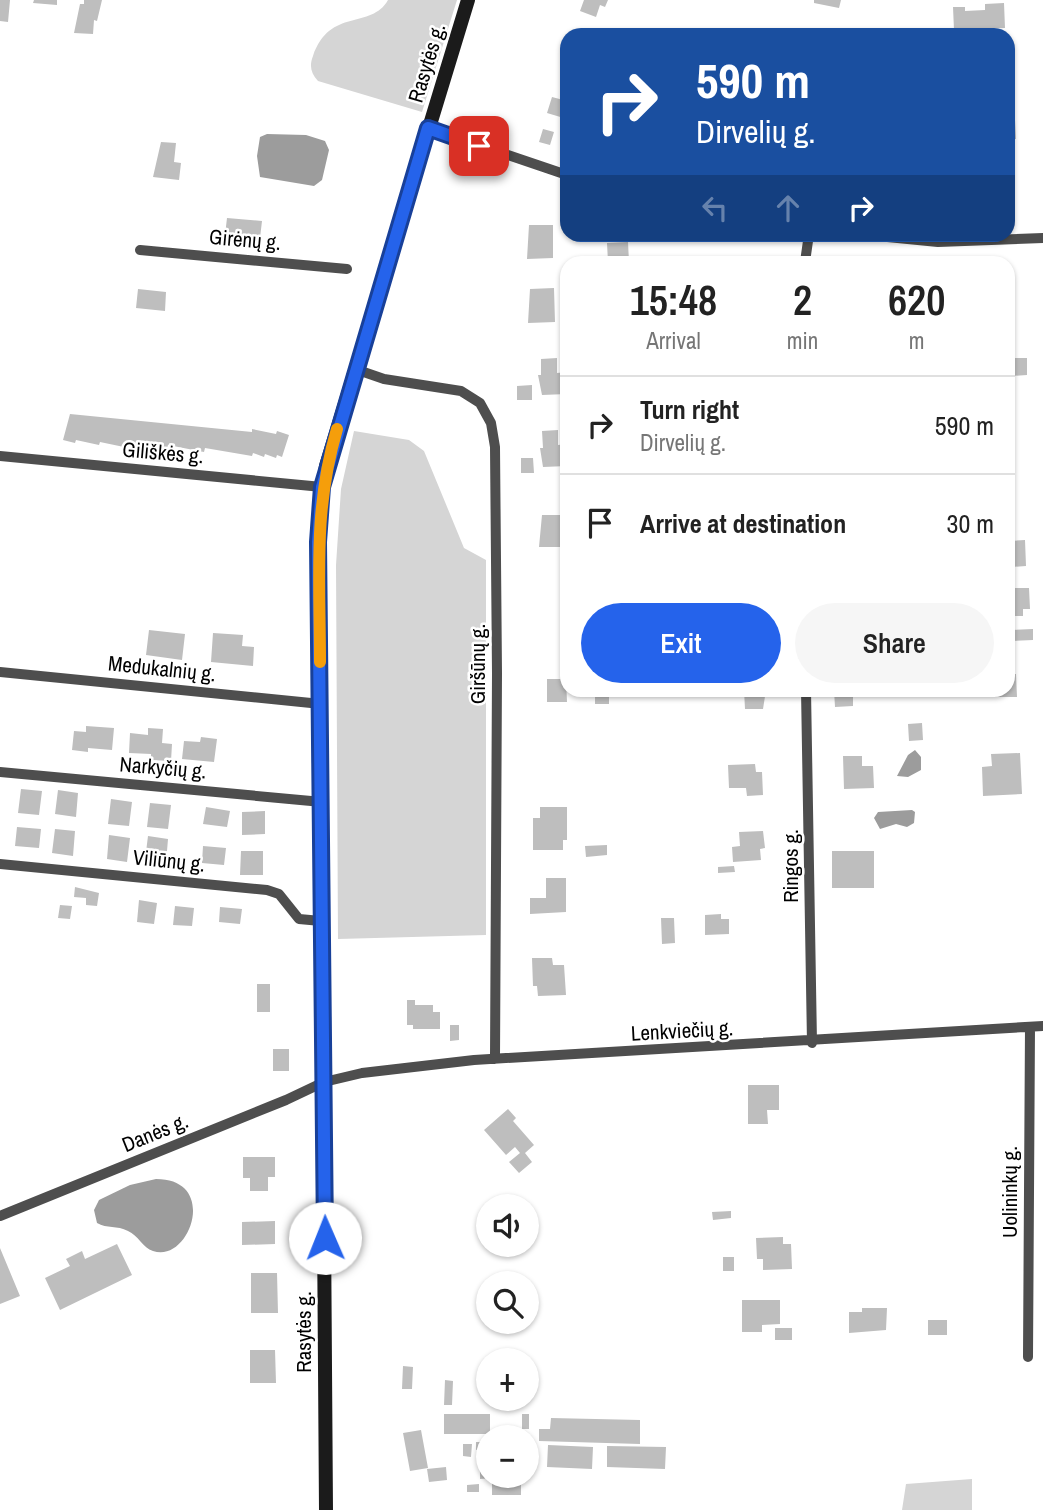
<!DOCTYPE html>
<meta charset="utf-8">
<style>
:root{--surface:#fff;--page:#f6f6f6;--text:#222;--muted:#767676;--line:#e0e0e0;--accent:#2563eb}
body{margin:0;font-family:"Archivo Narrow",sans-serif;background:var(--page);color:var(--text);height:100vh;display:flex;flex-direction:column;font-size:26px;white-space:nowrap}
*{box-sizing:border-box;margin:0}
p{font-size:23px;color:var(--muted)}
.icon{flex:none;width:38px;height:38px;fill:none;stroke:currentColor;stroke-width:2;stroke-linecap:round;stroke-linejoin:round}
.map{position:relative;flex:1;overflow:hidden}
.drawer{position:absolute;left:560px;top:256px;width:455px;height:441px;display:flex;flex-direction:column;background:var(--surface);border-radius:21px;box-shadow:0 2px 5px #0004}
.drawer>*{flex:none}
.banner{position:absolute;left:560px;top:28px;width:455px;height:214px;border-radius:21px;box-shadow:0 2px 5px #0004;background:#1a4fa0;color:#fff;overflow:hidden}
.tools{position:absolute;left:476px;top:1194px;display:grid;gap:14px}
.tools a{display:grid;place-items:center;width:63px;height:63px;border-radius:50%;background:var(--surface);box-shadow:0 2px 5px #0004;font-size:35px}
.pin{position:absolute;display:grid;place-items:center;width:60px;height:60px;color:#fff;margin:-30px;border-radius:14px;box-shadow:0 4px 10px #0006}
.me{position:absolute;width:77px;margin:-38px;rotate:359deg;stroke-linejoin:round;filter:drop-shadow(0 0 5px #0008)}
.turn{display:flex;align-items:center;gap:24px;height:147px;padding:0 21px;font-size:32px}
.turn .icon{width:91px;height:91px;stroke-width:2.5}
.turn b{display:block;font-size:49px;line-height:60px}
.lanes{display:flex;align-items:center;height:66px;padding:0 21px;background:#0003;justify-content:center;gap:35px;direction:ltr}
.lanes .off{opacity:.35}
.eta{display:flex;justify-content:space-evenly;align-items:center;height:119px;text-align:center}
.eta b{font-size:42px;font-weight:600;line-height:49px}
.cta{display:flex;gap:14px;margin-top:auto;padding:14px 21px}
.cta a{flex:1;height:80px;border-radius:42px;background:var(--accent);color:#fff;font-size:28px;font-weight:600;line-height:80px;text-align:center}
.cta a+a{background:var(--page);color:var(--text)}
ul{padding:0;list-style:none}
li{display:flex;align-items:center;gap:21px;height:98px;padding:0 21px;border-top:2px solid var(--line)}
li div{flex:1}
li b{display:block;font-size:26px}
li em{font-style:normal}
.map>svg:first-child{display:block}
</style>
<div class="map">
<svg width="1043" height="1510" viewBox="0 0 1043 1510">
<rect width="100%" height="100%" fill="#fff"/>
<path fill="#d5d5d5" d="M388,0H457L422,112L318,81C311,73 309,66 313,56C330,7 371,30 388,0Z
M354,431L409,440L424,451L464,548L486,560V935L338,939L336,565L341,489Z
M972,1479V1510H902L906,1484Z"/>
<path fill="#9c9c9c" d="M267,134L306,135L325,141L329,150L322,180L314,186L260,177L257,156L260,137Z
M915,750L921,757V770L908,777L897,776L908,755Z
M912,810L915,812L914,823L907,827L896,824L880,829L874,818L878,812Z
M156,1179C220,1179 189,1264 153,1251C143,1248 138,1235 128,1231C117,1225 107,1229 97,1223L94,1210L99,1200L130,1185Z"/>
<path fill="#bebebe" d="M0,0H10L8,22L0,21Z
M34,0H57V5L33,3Z
M84,0H102L97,21L94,20L93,34L74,33L80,4H84Z
M584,0H608L605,7L600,5L596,17L580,11Z
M814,0H841L839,8L814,3Z
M1004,3L1005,28L954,30L953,7H965V11L985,10V4Z
M552,97L567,101V119L547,113Z
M1008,120H1015L1016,139L1008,140Z
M543,129L554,132L550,145L539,142Z
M161,142L176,143L174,162L181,163L179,180L153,177Z
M227,218L262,221L260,238L225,235Z
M529,225H553V258L527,259Z
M586,234H600L601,240L587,241Z
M628,242L629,262H608L607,243Z
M554,288L555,322L528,323L530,289Z
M138,289L166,292L165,311L136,308Z
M1008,305H1014V325H1008Z
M557,358V373L567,372V394L542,395L538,375H541V359Z
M1012,358H1027V375L1012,376Z
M532,385V400H517V386Z
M70,414L252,432V429L276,434L277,431L289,435L282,457L277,455L276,458L265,454L264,457L253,453L252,456L205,448L204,452L168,445L167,448L149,446L148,449L125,444L124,447L100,442L99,445L76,440L75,443L63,440Z
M558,430V445L567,444V466L543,467L540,448H543L542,431Z
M521,458H533L534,473H521Z
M542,515H567V537L560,538V547H539Z
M1025,540L1026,566L1011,567L1010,541Z
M1008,588H1029L1030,609H1023V616H1008Z
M1033,629V640L1010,641L1009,630Z
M149,630L185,634L182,660L146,655Z
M213,633L243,635L242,646L254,647L253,666L211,662Z
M1008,674H1016L1017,697H986V690H1008Z
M547,679H566L567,702H547Z
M595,690H609V704H595Z
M744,690H766L763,709H745Z
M834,690H868V693L853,694V706L835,707Z
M922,723L923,740L909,741L908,724Z
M86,726L114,728L112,750L88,748V752L72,750L74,731L86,732Z
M148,728L163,729L162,743L172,744L171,761L151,760V754L129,753L130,733L148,735Z
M201,737L217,739L214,762L182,759L184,741L200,742Z
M1020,753L1022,794L983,796L982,767L992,766L991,754Z
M843,756H862V766H873L874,788L844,789Z
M755,764L756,772H762L763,795L747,796L746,788H729L728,765Z
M21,789L42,791L39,815L18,813Z
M58,790L78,793L76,817L55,814Z
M111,799L132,802L129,826L108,824Z
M150,803L171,805L168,829L147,827Z
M206,807L230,811L227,827L203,824Z
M540,807H567V840H563V850H533V818H540Z
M265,811V834L242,835V812Z
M17,827L41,829L39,848L15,846Z
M55,829L75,831L73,856L52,853Z
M763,831L765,848L760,849L761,860L733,862L732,847L740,846L739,832Z
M109,835L130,838L127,862L107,859Z
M148,836L168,839L166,863L145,860Z
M607,845V855L586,857L585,846Z
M203,846L226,848L224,865L202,863Z
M241,851H263V875H240Z
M832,851H874V888H832Z
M734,866L735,872L718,873V867Z
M546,878H566V912L530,914V898H546Z
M75,887L99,893L97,906L86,905V898L74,897Z
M139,900L157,903L154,924L137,922Z
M60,905L72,906L70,919L58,918Z
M175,906L194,908L192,926L173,925Z
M220,907L242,909L240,924L219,922Z
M721,914V919H729V934L705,935V915Z
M661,918H674L675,943L662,944Z
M532,958H552L553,965H564L566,995L538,996L537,986H533Z
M257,984H270V1012H257Z
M407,1000H415V1005H433V1012H440V1029H413V1025H407Z
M450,1025H459V1040L450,1041Z
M273,1049H289V1071H273Z
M748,1085H779V1110H767L768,1124H748Z
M508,1109L516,1118L513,1121L534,1145L525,1153L532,1162L519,1173L509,1162L520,1153L515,1147L506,1155L484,1130Z
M243,1157H275V1177H268V1191H250V1178H243Z
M731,1211V1218L713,1220L712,1212Z
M275,1221V1244L242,1245V1222Z
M783,1237V1244H791L792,1269L763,1270V1259H757L756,1238Z
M117,1244L132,1275L60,1310L45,1278L70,1266L66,1259L82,1251L85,1259Z
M0,1248L20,1296L0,1304Z
M723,1257H734V1271H723Z
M251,1273H277L278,1313H251Z
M742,1300H780V1324L762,1325V1332H742Z
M862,1308H887L886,1330L849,1333V1312H862Z
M928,1320H947V1335H928Z
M775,1328H792V1340H775Z
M250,1350H275L276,1383H250Z
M403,1366L413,1367L412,1389H402Z
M445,1380L453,1381L452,1405H444Z
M444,1414H490V1434H444Z
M522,1414H529V1429H522Z
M551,1418L640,1420V1444L539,1441V1429H550Z
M421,1430L428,1468L410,1471L403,1433Z
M476,1442H488V1450H476Z
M463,1444H472L471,1457L463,1456Z
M548,1445L593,1447L592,1469L547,1467Z
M607,1446L666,1447L665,1469L607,1467Z
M446,1467L447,1480L429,1482L427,1469Z
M480,1469H488V1475H493V1478L480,1479Z
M521,1480V1495H492V1481Z
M479,1484V1492H467V1485Z"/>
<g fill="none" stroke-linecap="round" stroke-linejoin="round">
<path stroke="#4e4e4e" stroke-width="10" d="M428,128L567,175
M857,234L938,242L1043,238
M140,250L347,269
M805,262L809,234
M355,369L384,379L461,391L480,403L491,423L495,447L497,673L495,1059
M0,456L322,487
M0,672L321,704
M806,690L812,1043
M0,772L322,802
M0,864L267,890L279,894L299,919L321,921
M0,1216L286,1100L324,1082L362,1073L474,1060L1043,1026
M1028,1357L1030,1027"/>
<path stroke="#1b1b1b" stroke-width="14" d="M326,1510L319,512L326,466L468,0"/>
</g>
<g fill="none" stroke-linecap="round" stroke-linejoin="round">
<defs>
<path id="route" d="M325,1238L318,542L322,487L428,128L479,146"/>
</defs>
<use href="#route" stroke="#184099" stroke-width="18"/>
<use href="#route" stroke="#2563eb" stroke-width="12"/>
<path stroke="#f59e0b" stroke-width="12" d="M320,662C320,579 313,510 337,429"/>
</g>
<g text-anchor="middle" stroke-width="5" stroke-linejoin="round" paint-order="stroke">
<g font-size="21" fill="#000" stroke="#fff">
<text transform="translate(427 63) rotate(-73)" y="7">Rasytės g.</text>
<text transform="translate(245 240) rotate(5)" y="7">Girėnų g.</text>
<text transform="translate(163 453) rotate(5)" y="7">Giliškės g.</text>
<text transform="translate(478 664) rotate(-90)" y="7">Giršūnų g.</text>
<text transform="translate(162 669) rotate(6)" y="7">Medukalnių g.</text>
<text transform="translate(163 768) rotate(5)" y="7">Narkyčių g.</text>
<text transform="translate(169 861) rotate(6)" y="7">Viliūnų g.</text>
<text transform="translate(791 866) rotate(-90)" y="7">Ringos g.</text>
<text transform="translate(682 1031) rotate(-3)" y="7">Lenkviečių g.</text>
<text transform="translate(155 1133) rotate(-22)" y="7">Danės g.</text>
<text transform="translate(1010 1192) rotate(-90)" y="7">Uolininkų g.</text>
<text transform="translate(304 1332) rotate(-90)" y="7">Rasytės g.</text>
</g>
</g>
</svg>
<div class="tools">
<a><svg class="icon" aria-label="sound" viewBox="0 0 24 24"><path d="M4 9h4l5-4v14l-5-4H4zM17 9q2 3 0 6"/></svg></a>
<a><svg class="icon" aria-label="search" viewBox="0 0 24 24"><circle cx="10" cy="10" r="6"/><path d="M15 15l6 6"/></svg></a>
<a>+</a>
<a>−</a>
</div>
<div class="pin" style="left:479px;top:146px;background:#d93025"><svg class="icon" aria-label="arrive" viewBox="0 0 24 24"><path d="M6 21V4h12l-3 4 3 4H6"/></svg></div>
<svg class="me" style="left:325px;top:1238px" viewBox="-20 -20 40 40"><circle r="19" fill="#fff"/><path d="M0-13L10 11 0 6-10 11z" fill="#2563eb"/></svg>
<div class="banner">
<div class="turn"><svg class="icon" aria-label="right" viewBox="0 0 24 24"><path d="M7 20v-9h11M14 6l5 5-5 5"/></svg><div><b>590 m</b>Dirvelių g.</div></div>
<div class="lanes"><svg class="icon off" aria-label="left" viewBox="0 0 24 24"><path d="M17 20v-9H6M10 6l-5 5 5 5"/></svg><svg class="icon off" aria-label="ahead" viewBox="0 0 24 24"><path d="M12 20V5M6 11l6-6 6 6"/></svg><svg class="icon" aria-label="right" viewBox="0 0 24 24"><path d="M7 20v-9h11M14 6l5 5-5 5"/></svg></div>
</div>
<section class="drawer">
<div class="eta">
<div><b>15:48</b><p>Arrival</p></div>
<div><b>2</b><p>min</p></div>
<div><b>620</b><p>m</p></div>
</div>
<ul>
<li><svg class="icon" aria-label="right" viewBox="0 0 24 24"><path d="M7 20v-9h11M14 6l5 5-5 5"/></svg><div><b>Turn right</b><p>Dirvelių g.</p></div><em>590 m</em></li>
<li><svg class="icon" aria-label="arrive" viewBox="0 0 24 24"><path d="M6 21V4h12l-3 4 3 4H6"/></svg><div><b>Arrive at destination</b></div><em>30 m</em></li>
</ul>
<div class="cta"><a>Exit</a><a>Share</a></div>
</section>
</div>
